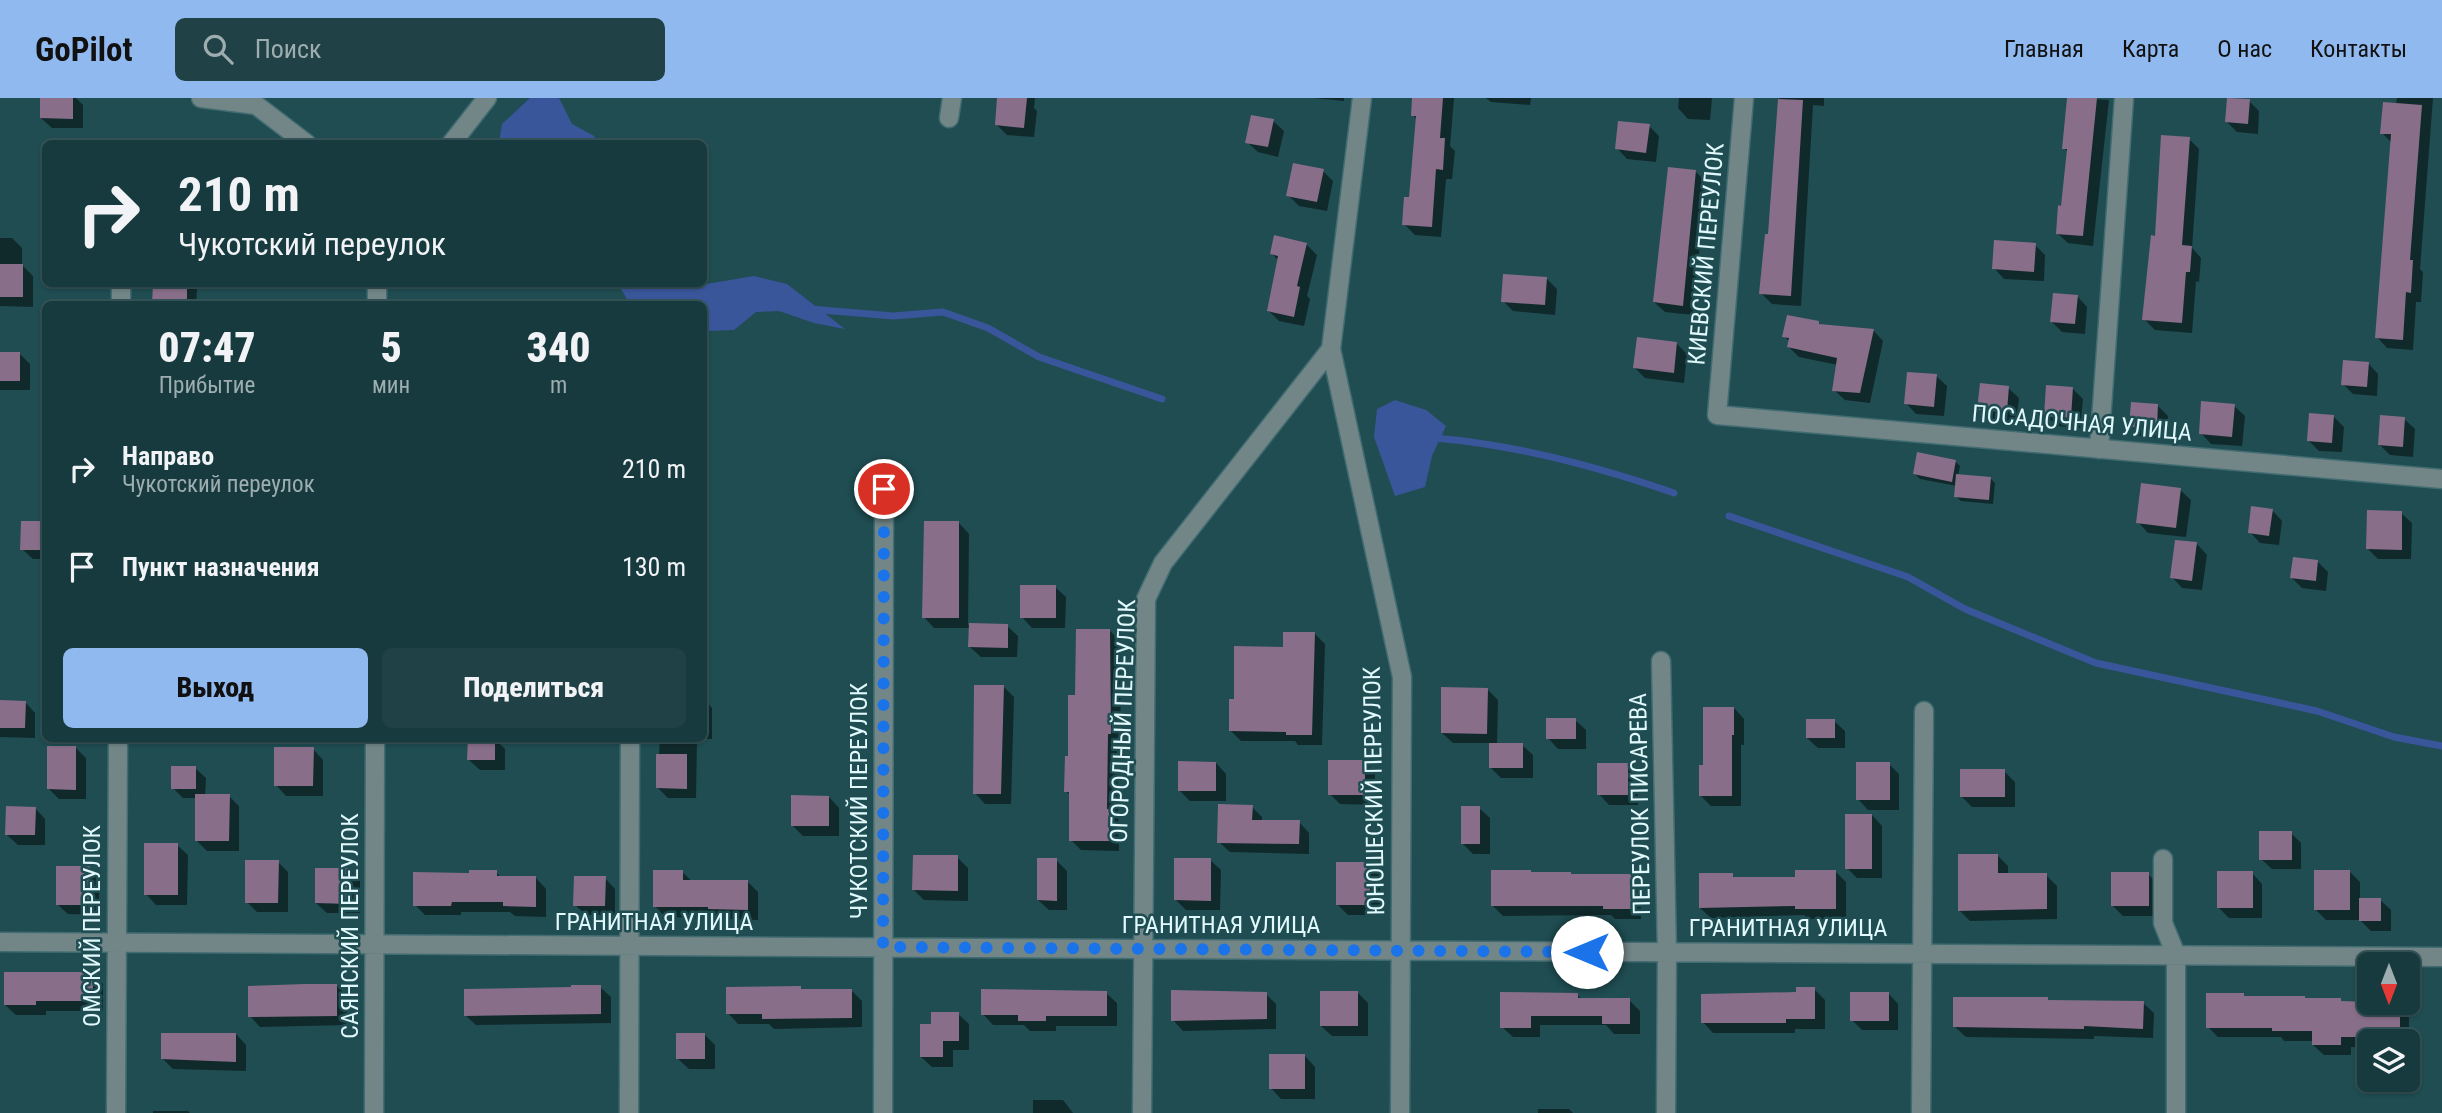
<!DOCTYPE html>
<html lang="ru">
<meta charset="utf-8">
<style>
:root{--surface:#173a3e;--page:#204145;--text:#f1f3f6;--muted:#9eadb0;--line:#365458;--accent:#90b9f0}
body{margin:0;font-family:"Roboto Condensed",sans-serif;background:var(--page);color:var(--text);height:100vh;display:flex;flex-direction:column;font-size:26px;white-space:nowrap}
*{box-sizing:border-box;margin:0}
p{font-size:23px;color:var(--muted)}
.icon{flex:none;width:38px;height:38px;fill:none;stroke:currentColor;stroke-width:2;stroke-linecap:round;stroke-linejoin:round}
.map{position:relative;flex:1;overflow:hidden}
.panel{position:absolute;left:42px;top:203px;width:665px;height:441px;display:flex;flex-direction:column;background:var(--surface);border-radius:10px;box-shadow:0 2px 5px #0004,0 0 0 2px var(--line)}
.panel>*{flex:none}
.top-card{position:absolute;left:42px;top:42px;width:665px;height:147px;border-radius:10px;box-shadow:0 2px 5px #0004,0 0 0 2px var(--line);background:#173a3e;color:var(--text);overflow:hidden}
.needle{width:46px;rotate:180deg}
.tools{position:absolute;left:2357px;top:854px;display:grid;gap:14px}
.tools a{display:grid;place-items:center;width:63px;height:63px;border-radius:10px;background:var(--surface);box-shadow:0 2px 5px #0004,0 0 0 2px var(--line);font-size:35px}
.pin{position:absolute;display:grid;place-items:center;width:60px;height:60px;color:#fff;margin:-30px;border:4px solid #fff;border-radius:50%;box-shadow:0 2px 7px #0007}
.me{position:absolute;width:77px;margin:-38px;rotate:270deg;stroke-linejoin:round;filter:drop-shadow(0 0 5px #0008)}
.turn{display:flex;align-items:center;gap:24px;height:147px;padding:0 21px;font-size:32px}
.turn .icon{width:91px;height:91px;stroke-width:2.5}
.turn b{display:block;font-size:49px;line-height:60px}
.eta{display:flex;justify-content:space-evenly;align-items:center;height:119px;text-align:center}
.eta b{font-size:42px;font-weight:800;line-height:49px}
.button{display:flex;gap:14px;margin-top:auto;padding:14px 21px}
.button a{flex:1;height:80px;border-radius:10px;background:var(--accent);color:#111;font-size:28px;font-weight:800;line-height:80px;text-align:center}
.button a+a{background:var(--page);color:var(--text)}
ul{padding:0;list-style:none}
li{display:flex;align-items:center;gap:21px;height:98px;padding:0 21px}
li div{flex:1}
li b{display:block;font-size:26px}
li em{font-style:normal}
header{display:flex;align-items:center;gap:42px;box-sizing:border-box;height:98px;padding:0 35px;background:var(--accent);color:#111}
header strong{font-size:33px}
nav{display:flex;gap:38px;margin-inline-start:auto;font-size:24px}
.search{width:490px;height:63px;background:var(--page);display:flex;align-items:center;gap:18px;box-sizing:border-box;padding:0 24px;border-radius:10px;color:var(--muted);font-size:26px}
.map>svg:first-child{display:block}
</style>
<header>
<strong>GoPilot</strong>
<div class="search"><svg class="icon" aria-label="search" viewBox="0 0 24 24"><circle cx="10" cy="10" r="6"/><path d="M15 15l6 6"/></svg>Поиск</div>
<nav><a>Главная</a><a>Карта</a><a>О нас</a><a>Контакты</a></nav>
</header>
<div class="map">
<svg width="2442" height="1015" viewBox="0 0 2442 1015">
<rect width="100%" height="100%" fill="#1f4d52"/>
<path fill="#3a569b" d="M530,0H559L572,26L594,38L597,45H499L502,26Z
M754,178L787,186L845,231L814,225L779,213L756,214L734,232L704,233V206H630L618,186H676L689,189Z
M1395,302L1426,312L1446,328L1432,358L1425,389L1395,398L1374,339L1377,311Z"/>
<path fill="#0007" d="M42,0H76L83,7V30H52L41,20Z
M998,0H1035L1034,10L1037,13L1034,39L1007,37L996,26Z
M1314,0H1344V3Z
M1414,0H1454L1450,48L1455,53L1452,81H1446L1441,139L1415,137L1404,126L1411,101L1417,22L1413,17Z
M1486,0H1531L1530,7L1491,4Z
M1679,0H1712L1710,22L1688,21L1678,10Z
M1779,0H1824V8L1813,7L1801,208L1772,206L1761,195L1770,138Z
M2069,0L2109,2L2093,148L2068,145L2057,135L2063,110L2069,55L2064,50Z
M2397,0H2433L2420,171L2423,174L2421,204H2416L2413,252L2387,250L2377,239L2392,45L2382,35L2396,7Z
M2249,3L2259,13L2258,36L2237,34L2227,24Z
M1273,23L1284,33L1278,59L1258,54L1247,44Z
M1649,28L1659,38L1656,64L1627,61L1617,50Z
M2189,41L2199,51L2192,150L2201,160L2199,184L2196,183L2192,235L2155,232L2144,221L2156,140Z
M1323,73L1333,83L1327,113L1299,108L1288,97Z
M1695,73L1706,84L1693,217L1665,214L1654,204Z
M0,140H12L22,150V167L33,178V209L0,208Z
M1306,146L1317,157L1307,198L1310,201L1304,228L1279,223L1268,212L1279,163L1272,156Z
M2035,147L2045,157L2044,183L2004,181L1994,170Z
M1547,181L1557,191L1555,217L1513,213L1503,203Z
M154,186H191L197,191L196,206H154Z
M2077,198L2087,209L2085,236L2062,234L2052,224Z
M1819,225L1822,228L1873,232L1883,243L1870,305L1845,302L1834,292L1838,267L1799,259L1789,249L1790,244L1784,238Z
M1677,246L1687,256L1684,285L1645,280L1635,270Z
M0,256H20L30,266V292H0Z
M2368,265L2378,276L2377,298L2353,296L2343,286Z
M1936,278L1947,288L1944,318L1916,316L1906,305Z
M2008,290L2019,300L2016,324L1990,321L1979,311Z
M2073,291L2083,301L2080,330L2056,328L2046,317Z
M2158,308L2168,318L2166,341L2141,339L2131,328Z
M2234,308L2245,318L2242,348L2211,346L2201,335Z
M2334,319L2344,329L2342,354L2319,353L2308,342Z
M2404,321L2415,331L2413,359L2390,357L2379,346Z
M1955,363L1960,368L1958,378L1990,380L1995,385L1993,406L1961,403L1956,398L1957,388L1920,381L1915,376Z
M2180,392L2191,402L2186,439L2148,435L2138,424Z
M2272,412L2282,423L2279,447L2260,445L2250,434Z
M2401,415L2412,425L2411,461H2378L2368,451Z
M46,425V461H33L22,451Z
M959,425L969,436L968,527L1007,528L1018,538L1017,559H981L970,549V530H934L924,519Z
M2197,446L2207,457L2202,492L2182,490L2172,479Z
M2318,464L2328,474L2326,493L2302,490L2292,480Z
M1055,489L1066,499L1065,530H1032L1022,519Z
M1110,533L1120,543L1121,646H1117L1119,753L1081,752L1071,742V698L1066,693L1077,599Z
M1315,536L1325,546L1322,647H1298L1295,643H1241L1230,632L1236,603L1285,551Z
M704,549L705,602L712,610V641H697L696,700H668L657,689L660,640H704Z
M1004,589L1014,599L1011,706H985L975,695Z
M1487,591L1498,602L1497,647H1522L1533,657V680H1501L1491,670V645H1453L1442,635Z
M0,604H25L35,615V640L0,639Z
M1734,610L1744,621V647H1741V708H1711L1700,697L1705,669Z
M1575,622L1586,632V651H1558L1548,640Z
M1834,623L1845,633V650H1818L1807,640Z
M495,641L505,651V672H480L469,662Z
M76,650L86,660V701H59L49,691Z
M313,651L323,662V698H286L276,687Z
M1364,663L1375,674V707L1340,706L1330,696Z
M1216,665L1226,676V703H1190L1179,692Z
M1889,666L1899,676V712H1868L1858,701Z
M1628,667L1638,677V707H1609L1599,696Z
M195,670L206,680L205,698H229L239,708V753H207L197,743V700H183L173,690Z
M2004,673L2015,684V709H1972L1961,698Z
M829,699L839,710V738H803L792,727Z
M1252,709L1262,719V724H1299L1309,735V756L1230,754L1219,744Z
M35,710L45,721V747H18L7,737Z
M1479,710L1490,720V756H1473L1462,745Z
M1872,717L1882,728V780H1857L1847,770Z
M2291,735L2301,745V771H2272L2261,761Z
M177,747L188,757L187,807H156L146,796Z
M1998,758L2008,768V777H2046L2057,788V821L1970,823L1959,812Z
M957,759L968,770V803L924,802L914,792Z
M1056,762L1067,773V812H1049L1038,802Z
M1210,762L1221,772L1220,812H1186L1176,802Z
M278,764L288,774V814H257L247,804Z
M1370,766L1380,776V817H1348L1337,806Z
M89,770L99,780V817L68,816L57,806Z
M350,772L360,783V815H327L316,805Z
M1835,773L1846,784V821H1808L1804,817L1711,820L1700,810L1732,777L1736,781H1797Z
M2349,773L2360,784V802H2380L2391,812V833H2371L2360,822H2326L2316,812Z
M496,774L502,780H536L546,791V819L515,818L510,814H461V817H425L415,807L471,777Z
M682,774L693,784H748L758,794V822L665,819L655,808Z
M2252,775L2262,786V820H2229L2219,810Z
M2148,776L2158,786V818H2123L2113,808Z
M1572,778H1630L1641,788V821H1615L1611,817L1503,818L1493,808Z
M605,780L615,791V817H586L575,807Z
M92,876L103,886V913H46V917H16L5,907Z
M337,888L347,898V927L260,929L250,918Z
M600,889L611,899V925L476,927L465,917L573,891Z
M800,890L803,893H852L862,903V929L774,931L769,926H738L728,915Z
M1814,891L1825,902V931H1795V935H1713L1703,924Z
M1106,895L1117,905V928H1056V933H1030L1024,927H993L983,916Z
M1358,895L1368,905V938H1332L1321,928Z
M1888,895L1898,906V932H1862L1852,922Z
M1266,896L1276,906V931L1183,933L1173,922Z
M1577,897L1583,902H1629L1640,913V936H1614L1606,927H1540V939H1513L1502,929Z
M2243,897L2246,900L2340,902L2343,905H2399L2409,915V949L2408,943H2370V949H2351V957H2324L2313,947V943H2284L2281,939H2218L2208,929Z
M2047,901L2050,904L2143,905L2154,915L2153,940L2094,938V941L1966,939L1955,929Z
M958,916L969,926V952H953V969H932L921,959L932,928Z
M236,936L246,947V973L173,971L162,960Z
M704,936L715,947V971H689L678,961Z
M1305,958L1315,969V1001H1281L1271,990Z
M1033,1002H1063L1073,1015H1033Z
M1538,1011H1569L1573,1015H1538Z
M153,1013H188L190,1015H153Z"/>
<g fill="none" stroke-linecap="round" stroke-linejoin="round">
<path stroke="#3a569b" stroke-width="7" d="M810,211L893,218L943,214L988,230L1039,259L1162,301
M1433,340C1513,346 1599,369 1674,395
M1729,418L1908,479L1965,511L2096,565L2317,613L2394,639L2442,648"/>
</g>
<path fill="#886e89" d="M40,0H73V21L40,20Z
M997,0H1027L1024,30L995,27Z
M1412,0H1443L1440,40H1445L1443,72L1436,71L1432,129L1402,127L1404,99H1409L1416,18H1411Z
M2067,0H2097L2083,138L2056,136L2058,107L2061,108L2067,51H2062Z
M2227,0L2250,1L2248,26L2225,24Z
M1778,1L1803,2L1791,198L1759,196L1765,136H1768Z
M2383,4L2422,7L2410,162H2413L2411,195L2406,194L2403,242L2375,240L2391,36H2380Z
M1251,17L1274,21L1268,49L1245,45Z
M1618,23L1650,26L1646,55L1615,51Z
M2161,37L2190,39L2182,147L2192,148L2190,174H2186L2182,225L2142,222L2151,137L2155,138Z
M1293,65L1324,71L1317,104L1286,98Z
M1668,69L1696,72L1683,208L1653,204Z
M1274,137L1307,145L1297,188L1300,189L1294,219L1267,213L1278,158L1270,156Z
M1994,142L2036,145L2034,174L1992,171Z
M0,166H23V199H0Z
M1503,176L1547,179L1545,207L1501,204Z
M153,186H187V206H152Z
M2053,195L2078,197L2075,226L2050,224Z
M1787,217L1819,223V226L1874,231L1860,295L1832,293L1837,260L1787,249L1789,240L1782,239Z
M1637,239L1677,244L1674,275L1633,270Z
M0,254H20V283H0Z
M2343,262L2369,264L2367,289L2341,287Z
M1907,274L1937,276L1934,309L1904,306Z
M1980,285L2009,288L2007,314L1977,312Z
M2046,287L2073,289L2071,320L2044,318Z
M2201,303L2235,306L2232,339L2199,336Z
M2131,304L2158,306L2157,331L2129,329Z
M2309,315L2334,317L2332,345L2307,343Z
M2380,317L2405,319L2403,349L2378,347Z
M1917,354L1956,362L1952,384L1913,376Z
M1956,376L1991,379L1989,402L1954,399Z
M2141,385L2181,390L2176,430L2136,425Z
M2251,408L2273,411L2269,438L2248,435Z
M2367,412L2402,413V452L2366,451Z
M21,423H46V452H20Z
M924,423H959V520H922Z
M2175,442L2197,444L2192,483L2170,480Z
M2293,459L2318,462L2316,483L2290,480Z
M1020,487H1056V520H1020Z
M969,525L1008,526V550L968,549Z
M1076,531H1110L1111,636H1108L1107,711H1109V743H1069V694H1064L1065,658H1068V597H1075Z
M1283,534H1315L1312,637H1286V634L1229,633V601H1234V548L1283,549Z
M974,587H1004L1001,696H973Z
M1441,589L1488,590L1487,636L1441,635Z
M0,602L26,603L25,630H0Z
M1703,609H1734V637H1732V698H1699V667H1703Z
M1546,620H1576V641H1546Z
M1806,621H1835V640H1806Z
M468,640H495V662H467Z
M1489,645H1523V670H1489Z
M47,648H76V692L47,691Z
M274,649H314L313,688H274Z
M656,656H687V691L656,690Z
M1328,662H1365V697H1328Z
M1178,663L1216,664V693H1178Z
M1856,664H1890V702H1856Z
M1597,665H1628V697H1597Z
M171,668H196V691H171Z
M1960,671H2005V699H1960Z
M195,696H230L229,743H195Z
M791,697L829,698V728H791Z
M1218,706L1253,707L1252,722H1300L1299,746L1217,745Z
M6,708L36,709L35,737H5Z
M1461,708H1480V746H1461Z
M1845,716H1872V771H1845Z
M2259,733H2292V762H2259Z
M144,745H178V797H144Z
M1958,756H1998V775H2047V811L1958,813Z
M913,757H958V793L912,792Z
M1037,760H1057V803L1037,802Z
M1174,760H1211V803L1174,802Z
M245,762H279L278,805H245Z
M1336,764H1370V807H1336Z
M56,768H90L89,807H56Z
M315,770H351L350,806L315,805Z
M469,772H497V778H536V809L503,808V804H452L451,808H413V774L469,775Z
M653,772H683V782H748V812L708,811V809H653Z
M1491,772H1531V774H1571V776H1631V811H1603V808H1491Z
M1795,772H1836V811H1795V808L1699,810V775H1733V779H1795Z
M2314,772H2350V812H2314Z
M2217,773H2253V810H2217Z
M2111,774H2149V808H2111Z
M574,778H606L605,808H573Z
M2359,800H2381V823H2359Z
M4,874H93V903H36V907H4Z
M305,886H337V918L248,919V888Z
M571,887H601V916L464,918V891L571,889Z
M801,888V891H852V920L762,921V916H726V889Z
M1796,889H1815V921H1786V925H1701V896L1796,894Z
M981,891L1107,893V918H1046V923H1018V917H981Z
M1171,892L1267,894V921L1171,923Z
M1320,893H1358V928H1320Z
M1500,894L1578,895V900H1630V926H1602V918H1531V930H1500Z
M1850,894H1889V923H1850Z
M2206,895H2244V898H2305V900H2341V903L2400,905V939H2341V947H2312V933H2272V930H2206Z
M1953,899H2048V902L2144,903L2143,931L2084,928V931L1953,929Z
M931,914H959V943H943V959H920V926H931Z
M161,935H236V964L161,961Z
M676,935H705V961H676Z
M1269,956H1305V991H1269Z"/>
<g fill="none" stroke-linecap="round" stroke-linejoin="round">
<defs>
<path id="minor" d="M201,0L256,7L307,46
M1362,0L1331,251L1402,579L1400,1015
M1744,0L1717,317L2442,381
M949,20L952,0
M451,46L487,0
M121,206V186
M377,206V186
M2099,351L2124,0
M1661,563L1667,854L1666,1015
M2163,761V825L2176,857V1015
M0,844L2442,859
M116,1015L118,640
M374,1015L375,640
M629,1015L630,640
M883,1015L884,392
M1142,1015L1146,501L1163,465L1331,251
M1921,1015L1924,613"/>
</defs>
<use href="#minor" stroke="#426c71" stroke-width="21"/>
<use href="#minor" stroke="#728688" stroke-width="18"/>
</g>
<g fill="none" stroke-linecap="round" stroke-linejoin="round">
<path stroke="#1a73e8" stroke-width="12" stroke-dasharray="0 21.6" d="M884,391L883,849L1587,854"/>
</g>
<g text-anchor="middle" stroke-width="5" stroke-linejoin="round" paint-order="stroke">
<g font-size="24" fill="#e1f9fc" stroke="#1f4d52">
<text transform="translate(1706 156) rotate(-85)" y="8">КИЕВСКИЙ ПЕРЕУЛОК</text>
<text transform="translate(2082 325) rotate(5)" y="8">ПОСАДОЧНАЯ УЛИЦА</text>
<text transform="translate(1123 623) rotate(-88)" y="8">ОГОРОДНЫЙ ПЕРЕУЛОК</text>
<text transform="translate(1374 693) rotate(-91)" y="8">ЮНОШЕСКИЙ ПЕРЕУЛОК</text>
<text transform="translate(859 703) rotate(-90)" y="8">ЧУКОТСКИЙ ПЕРЕУЛОК</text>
<text transform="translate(1640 706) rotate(-91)" y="8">ПЕРЕУЛОК ПИСАРЕВА</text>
<text x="654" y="832">ГРАНИТНАЯ УЛИЦА</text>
<text x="1221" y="835">ГРАНИТНАЯ УЛИЦА</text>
<text transform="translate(92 828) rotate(-90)" y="8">ОМСКИЙ ПЕРЕУЛОК</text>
<text transform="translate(350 828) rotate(-90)" y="8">САЯНСКИЙ ПЕРЕУЛОК</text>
<text x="1788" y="838">ГРАНИТНАЯ УЛИЦА</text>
</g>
</g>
</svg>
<div class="tools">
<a><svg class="needle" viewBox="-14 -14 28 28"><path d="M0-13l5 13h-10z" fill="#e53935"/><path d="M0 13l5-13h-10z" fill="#9eadb0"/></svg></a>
<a><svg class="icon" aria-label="layers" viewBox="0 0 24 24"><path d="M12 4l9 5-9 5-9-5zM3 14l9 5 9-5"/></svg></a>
</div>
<div class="pin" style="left:884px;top:391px;background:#d93025"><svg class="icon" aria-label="arrive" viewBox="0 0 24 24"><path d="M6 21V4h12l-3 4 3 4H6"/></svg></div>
<svg class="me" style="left:1587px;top:854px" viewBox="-20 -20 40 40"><circle r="19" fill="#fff"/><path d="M0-13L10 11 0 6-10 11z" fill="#1a73e8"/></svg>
<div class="top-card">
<div class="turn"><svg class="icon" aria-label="right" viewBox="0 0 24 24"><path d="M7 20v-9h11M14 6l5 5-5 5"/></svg><div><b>210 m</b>Чукотский переулок</div></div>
</div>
<section class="panel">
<div class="eta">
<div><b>07:47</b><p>Прибытие</p></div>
<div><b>5</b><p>мин</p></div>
<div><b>340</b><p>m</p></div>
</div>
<ul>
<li><svg class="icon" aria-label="right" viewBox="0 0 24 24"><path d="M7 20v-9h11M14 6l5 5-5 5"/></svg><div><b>Направо</b><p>Чукотский переулок</p></div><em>210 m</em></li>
<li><svg class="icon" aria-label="arrive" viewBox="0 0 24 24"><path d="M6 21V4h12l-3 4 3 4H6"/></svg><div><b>Пункт назначения</b></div><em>130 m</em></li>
</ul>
<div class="button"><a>Выход</a><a>Поделиться</a></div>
</section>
</div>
